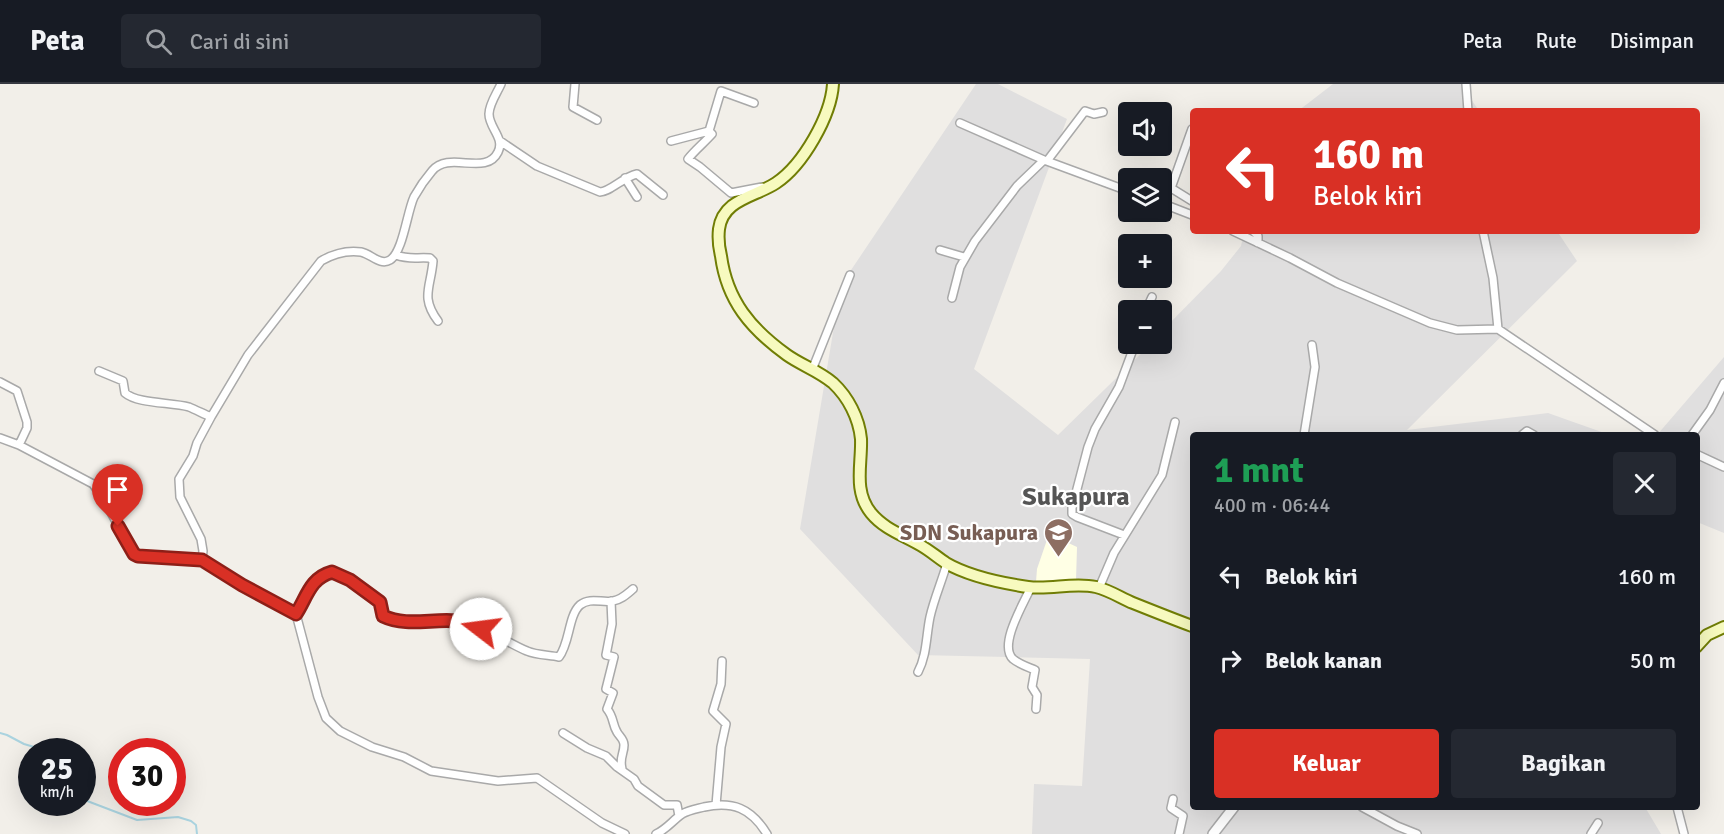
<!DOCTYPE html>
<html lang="id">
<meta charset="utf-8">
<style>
:root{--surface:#171b24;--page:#242831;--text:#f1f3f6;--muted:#9ea1a6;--line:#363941;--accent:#d93025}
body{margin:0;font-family:Signika,sans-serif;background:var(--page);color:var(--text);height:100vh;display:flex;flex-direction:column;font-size:22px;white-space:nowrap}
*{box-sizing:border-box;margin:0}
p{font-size:20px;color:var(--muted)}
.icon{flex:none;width:33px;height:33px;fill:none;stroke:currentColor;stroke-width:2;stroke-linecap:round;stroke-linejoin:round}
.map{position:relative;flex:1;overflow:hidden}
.details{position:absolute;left:1190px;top:348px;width:510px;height:378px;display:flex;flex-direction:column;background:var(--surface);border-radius:6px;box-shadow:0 6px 24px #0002}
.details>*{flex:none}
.top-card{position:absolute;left:1190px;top:24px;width:510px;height:126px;border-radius:6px;box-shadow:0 6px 24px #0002;background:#d93025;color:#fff;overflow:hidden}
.controls{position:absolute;left:1118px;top:18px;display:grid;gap:12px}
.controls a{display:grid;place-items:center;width:54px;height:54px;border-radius:6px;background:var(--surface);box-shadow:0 6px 24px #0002;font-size:30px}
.speed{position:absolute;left:18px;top:654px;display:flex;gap:12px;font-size:30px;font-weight:700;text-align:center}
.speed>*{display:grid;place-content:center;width:78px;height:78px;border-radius:50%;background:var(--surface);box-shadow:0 6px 24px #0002;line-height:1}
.speed small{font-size:15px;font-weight:400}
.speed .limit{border:9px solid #d22;background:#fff;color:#111}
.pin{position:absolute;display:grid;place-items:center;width:51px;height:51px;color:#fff;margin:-62px -26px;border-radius:50% 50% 50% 0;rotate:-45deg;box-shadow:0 0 6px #0007}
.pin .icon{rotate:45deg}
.me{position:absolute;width:66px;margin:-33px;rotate:285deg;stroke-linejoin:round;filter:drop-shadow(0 0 4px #0008)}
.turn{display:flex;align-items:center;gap:21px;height:126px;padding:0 24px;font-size:27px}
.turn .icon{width:78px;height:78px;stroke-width:2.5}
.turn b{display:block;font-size:42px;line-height:51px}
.round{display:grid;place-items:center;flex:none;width:63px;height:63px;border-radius:6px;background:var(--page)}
.summary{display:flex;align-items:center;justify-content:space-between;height:102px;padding:0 24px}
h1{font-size:36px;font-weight:800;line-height:45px;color:#1e9e55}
.button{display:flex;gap:12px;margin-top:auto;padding:12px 24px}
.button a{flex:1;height:69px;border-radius:6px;background:var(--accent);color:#fff;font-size:24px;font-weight:800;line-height:69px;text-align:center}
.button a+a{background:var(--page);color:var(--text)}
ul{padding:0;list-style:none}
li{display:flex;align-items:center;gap:18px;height:84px;padding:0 24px}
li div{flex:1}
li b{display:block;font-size:22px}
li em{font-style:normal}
header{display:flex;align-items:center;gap:36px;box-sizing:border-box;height:84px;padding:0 30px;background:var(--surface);border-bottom:2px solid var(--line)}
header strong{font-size:28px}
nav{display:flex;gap:33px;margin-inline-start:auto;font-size:21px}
.search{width:420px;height:54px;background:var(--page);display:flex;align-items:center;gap:15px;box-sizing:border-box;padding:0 21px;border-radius:6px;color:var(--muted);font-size:22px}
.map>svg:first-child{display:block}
</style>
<header>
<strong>Peta</strong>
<div class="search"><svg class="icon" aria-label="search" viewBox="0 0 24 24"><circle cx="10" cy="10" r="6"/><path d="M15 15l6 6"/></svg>Cari di sini</div>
<nav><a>Peta</a><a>Rute</a><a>Disimpan</a></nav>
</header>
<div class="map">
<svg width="1724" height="750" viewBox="0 0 1724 750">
<rect width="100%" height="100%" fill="#f2efe9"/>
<path fill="#e0dfdf" d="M976,0H998L1067,35L974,285L1058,351L1151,260H1161V248L1221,187L1241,162L1244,147H1557L1577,177L1407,346L1548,329L1610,351H1192V723H1645L1661,750H1032L1034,700L1082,702L1090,575L918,571L800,445L841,201Z
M1333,0H1461L1479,27H1298Z
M1724,273V449L1697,438L1696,351H1657Z"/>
<path fill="#ffffe5" d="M1049,450L1077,463L1076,496L1036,498L1037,485Z"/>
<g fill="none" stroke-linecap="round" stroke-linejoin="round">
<path stroke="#aad3df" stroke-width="2" d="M0,649L7,651L24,660L51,668
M82,715L137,736L178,733L191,737L196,741L197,750"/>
<defs>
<path id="minor" d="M575,0L573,23L597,36
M1466,0L1468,27
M960,39L1044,76
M1192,45L1171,104L1192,117
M709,47L721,7L754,19
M500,57L537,82L600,108C610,108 623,93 637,90L663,111
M671,57L709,47L712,50C704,59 695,66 688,75L700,83L731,109L762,103
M1047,77L1085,27L1094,30L1103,28
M625,94L637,113
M1161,119L1192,131
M1233,147L1290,174L1337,199L1430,239L1457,246L1498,245L1655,351
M1253,147L1258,152V159
M1483,147L1493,194L1498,245
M940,166L964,173
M396,171C410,176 416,173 430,174L433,177C431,203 420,213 438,237
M952,214L960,183L975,157L1017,102L1044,76L1128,107
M1146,226L1152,213
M812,286L850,191
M99,287L123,297L125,309C138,320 171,318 189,323C196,326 204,330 211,333
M0,298L17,307L27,338V344L19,361
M1304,351L1315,283L1312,261
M1522,351L1527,347L1534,351
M1692,351L1710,326L1724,299
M0,354L19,361L93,400L103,414L134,470L138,473L153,474L202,475L242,501L296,530L318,613L326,634L340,647L372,663L404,673L431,687L498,697L537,694L602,739L625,750
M1696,370L1724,383
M1124,451L1077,433L1072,430V424L1088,363L1095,345L1119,303L1135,260
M202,475L203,467L201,455L180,413L179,395L193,372L197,359L211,333L248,271L321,177C333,170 346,166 361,168C371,170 380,182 390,176C403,168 407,128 414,113C419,104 426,94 432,87C449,66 486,93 498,68C505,54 489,44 489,30C489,20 497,9 501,0
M1031,503C1024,519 998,561 1013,575C1019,580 1028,583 1035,586L1032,603L1037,611L1036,625
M1099,504L1114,469L1162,391L1175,338
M611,517L612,540L606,571L614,573L606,605L613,609L607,625C614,633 612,640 617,648C619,652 624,655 624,661C624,670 619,674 622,685
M296,530C307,513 310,494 332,488L350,496L380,517L383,532C405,543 434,535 458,537C478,538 507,559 527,567C536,571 549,571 559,573C570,559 568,532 580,521C590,513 602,519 613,517C621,516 627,510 633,505
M918,588C927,571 926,552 930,533C934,515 942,497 947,479
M563,649L587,664L606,672L617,683L634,695L638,702L664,721H677L679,732
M1173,715L1171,724L1183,732L1179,750
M716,721L721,663L726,640L713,627L721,600L722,577
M1362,723L1397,742L1417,750
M1677,723L1684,750
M656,750C667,745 673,736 682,730C689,726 696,725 704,723C733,717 751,724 767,750
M1591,750L1598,739"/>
<path id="tertiary" d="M1213,750L1234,723"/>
<path id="secondary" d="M833,0C831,32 803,81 776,99C755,113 723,115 719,145C718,154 719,164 721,172C727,217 751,245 787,271C801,281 819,287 833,299C848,313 859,334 861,355C862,380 853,407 871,429C884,445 903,451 920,461C929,466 937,473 946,479C970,493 1001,499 1028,503C1051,506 1073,498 1096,503C1109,506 1121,514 1133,519C1153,527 1173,535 1192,542
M1696,563L1707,551L1724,543"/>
</defs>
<use href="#minor" stroke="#a9a9a9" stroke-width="10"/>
<use href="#tertiary" stroke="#a9a9a9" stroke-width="12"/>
<use href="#secondary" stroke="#707d05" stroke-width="14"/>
<use href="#minor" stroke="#fff" stroke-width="7"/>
<use href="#tertiary" stroke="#fff" stroke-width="9"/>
<use href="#secondary" stroke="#f7fabf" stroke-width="10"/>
</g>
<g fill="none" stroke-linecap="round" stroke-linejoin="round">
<defs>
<path id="route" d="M118,442L134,470L138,472L202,476L242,501L296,530C307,513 310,494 332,488L350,496L380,518L383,532C414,547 451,526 481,545"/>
</defs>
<use href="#route" stroke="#8d1f18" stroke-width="15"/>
<use href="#route" stroke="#d93025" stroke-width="10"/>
</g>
<defs>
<symbol id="school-pin" viewBox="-11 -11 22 30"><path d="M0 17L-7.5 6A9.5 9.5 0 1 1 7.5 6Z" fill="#8d6e63" stroke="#fff"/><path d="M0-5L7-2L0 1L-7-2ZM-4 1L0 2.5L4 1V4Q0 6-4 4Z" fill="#fff"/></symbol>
</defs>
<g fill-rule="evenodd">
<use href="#school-pin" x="1042" y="432" width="33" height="45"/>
</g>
<g text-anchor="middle" stroke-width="4.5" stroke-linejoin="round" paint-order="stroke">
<g font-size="22" font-weight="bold" fill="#785e54" stroke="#fff" text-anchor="end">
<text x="1038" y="456">SDN Sukapura</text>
</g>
<g font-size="26" font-weight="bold" fill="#555" stroke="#fff">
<text x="1076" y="421">Sukapura</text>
</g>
</g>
</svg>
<div class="controls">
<a><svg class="icon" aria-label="sound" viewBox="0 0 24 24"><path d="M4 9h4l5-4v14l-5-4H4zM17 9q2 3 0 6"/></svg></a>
<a><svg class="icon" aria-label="layers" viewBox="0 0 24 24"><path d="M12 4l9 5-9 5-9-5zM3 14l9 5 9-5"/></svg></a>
<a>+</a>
<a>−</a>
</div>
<div class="speed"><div>25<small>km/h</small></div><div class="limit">30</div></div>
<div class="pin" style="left:118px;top:442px;background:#d93025"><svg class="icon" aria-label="arrive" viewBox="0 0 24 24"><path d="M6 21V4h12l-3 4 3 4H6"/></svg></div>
<svg class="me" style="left:481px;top:545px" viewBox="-20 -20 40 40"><circle r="19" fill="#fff"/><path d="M0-13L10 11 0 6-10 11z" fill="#d93025"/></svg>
<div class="top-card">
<div class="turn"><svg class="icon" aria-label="left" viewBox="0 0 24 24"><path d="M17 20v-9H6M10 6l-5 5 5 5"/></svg><div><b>160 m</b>Belok kiri</div></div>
</div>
<section class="details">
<div class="summary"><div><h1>1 mnt</h1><p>400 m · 06:44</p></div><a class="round"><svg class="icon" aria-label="close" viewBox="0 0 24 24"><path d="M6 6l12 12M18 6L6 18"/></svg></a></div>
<ul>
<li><svg class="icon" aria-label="left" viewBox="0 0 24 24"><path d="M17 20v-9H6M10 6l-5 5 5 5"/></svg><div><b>Belok kiri</b></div><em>160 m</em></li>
<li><svg class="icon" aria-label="right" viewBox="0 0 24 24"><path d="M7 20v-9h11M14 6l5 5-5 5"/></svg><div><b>Belok kanan</b></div><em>50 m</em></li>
</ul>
<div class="button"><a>Keluar</a><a>Bagikan</a></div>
</section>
</div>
